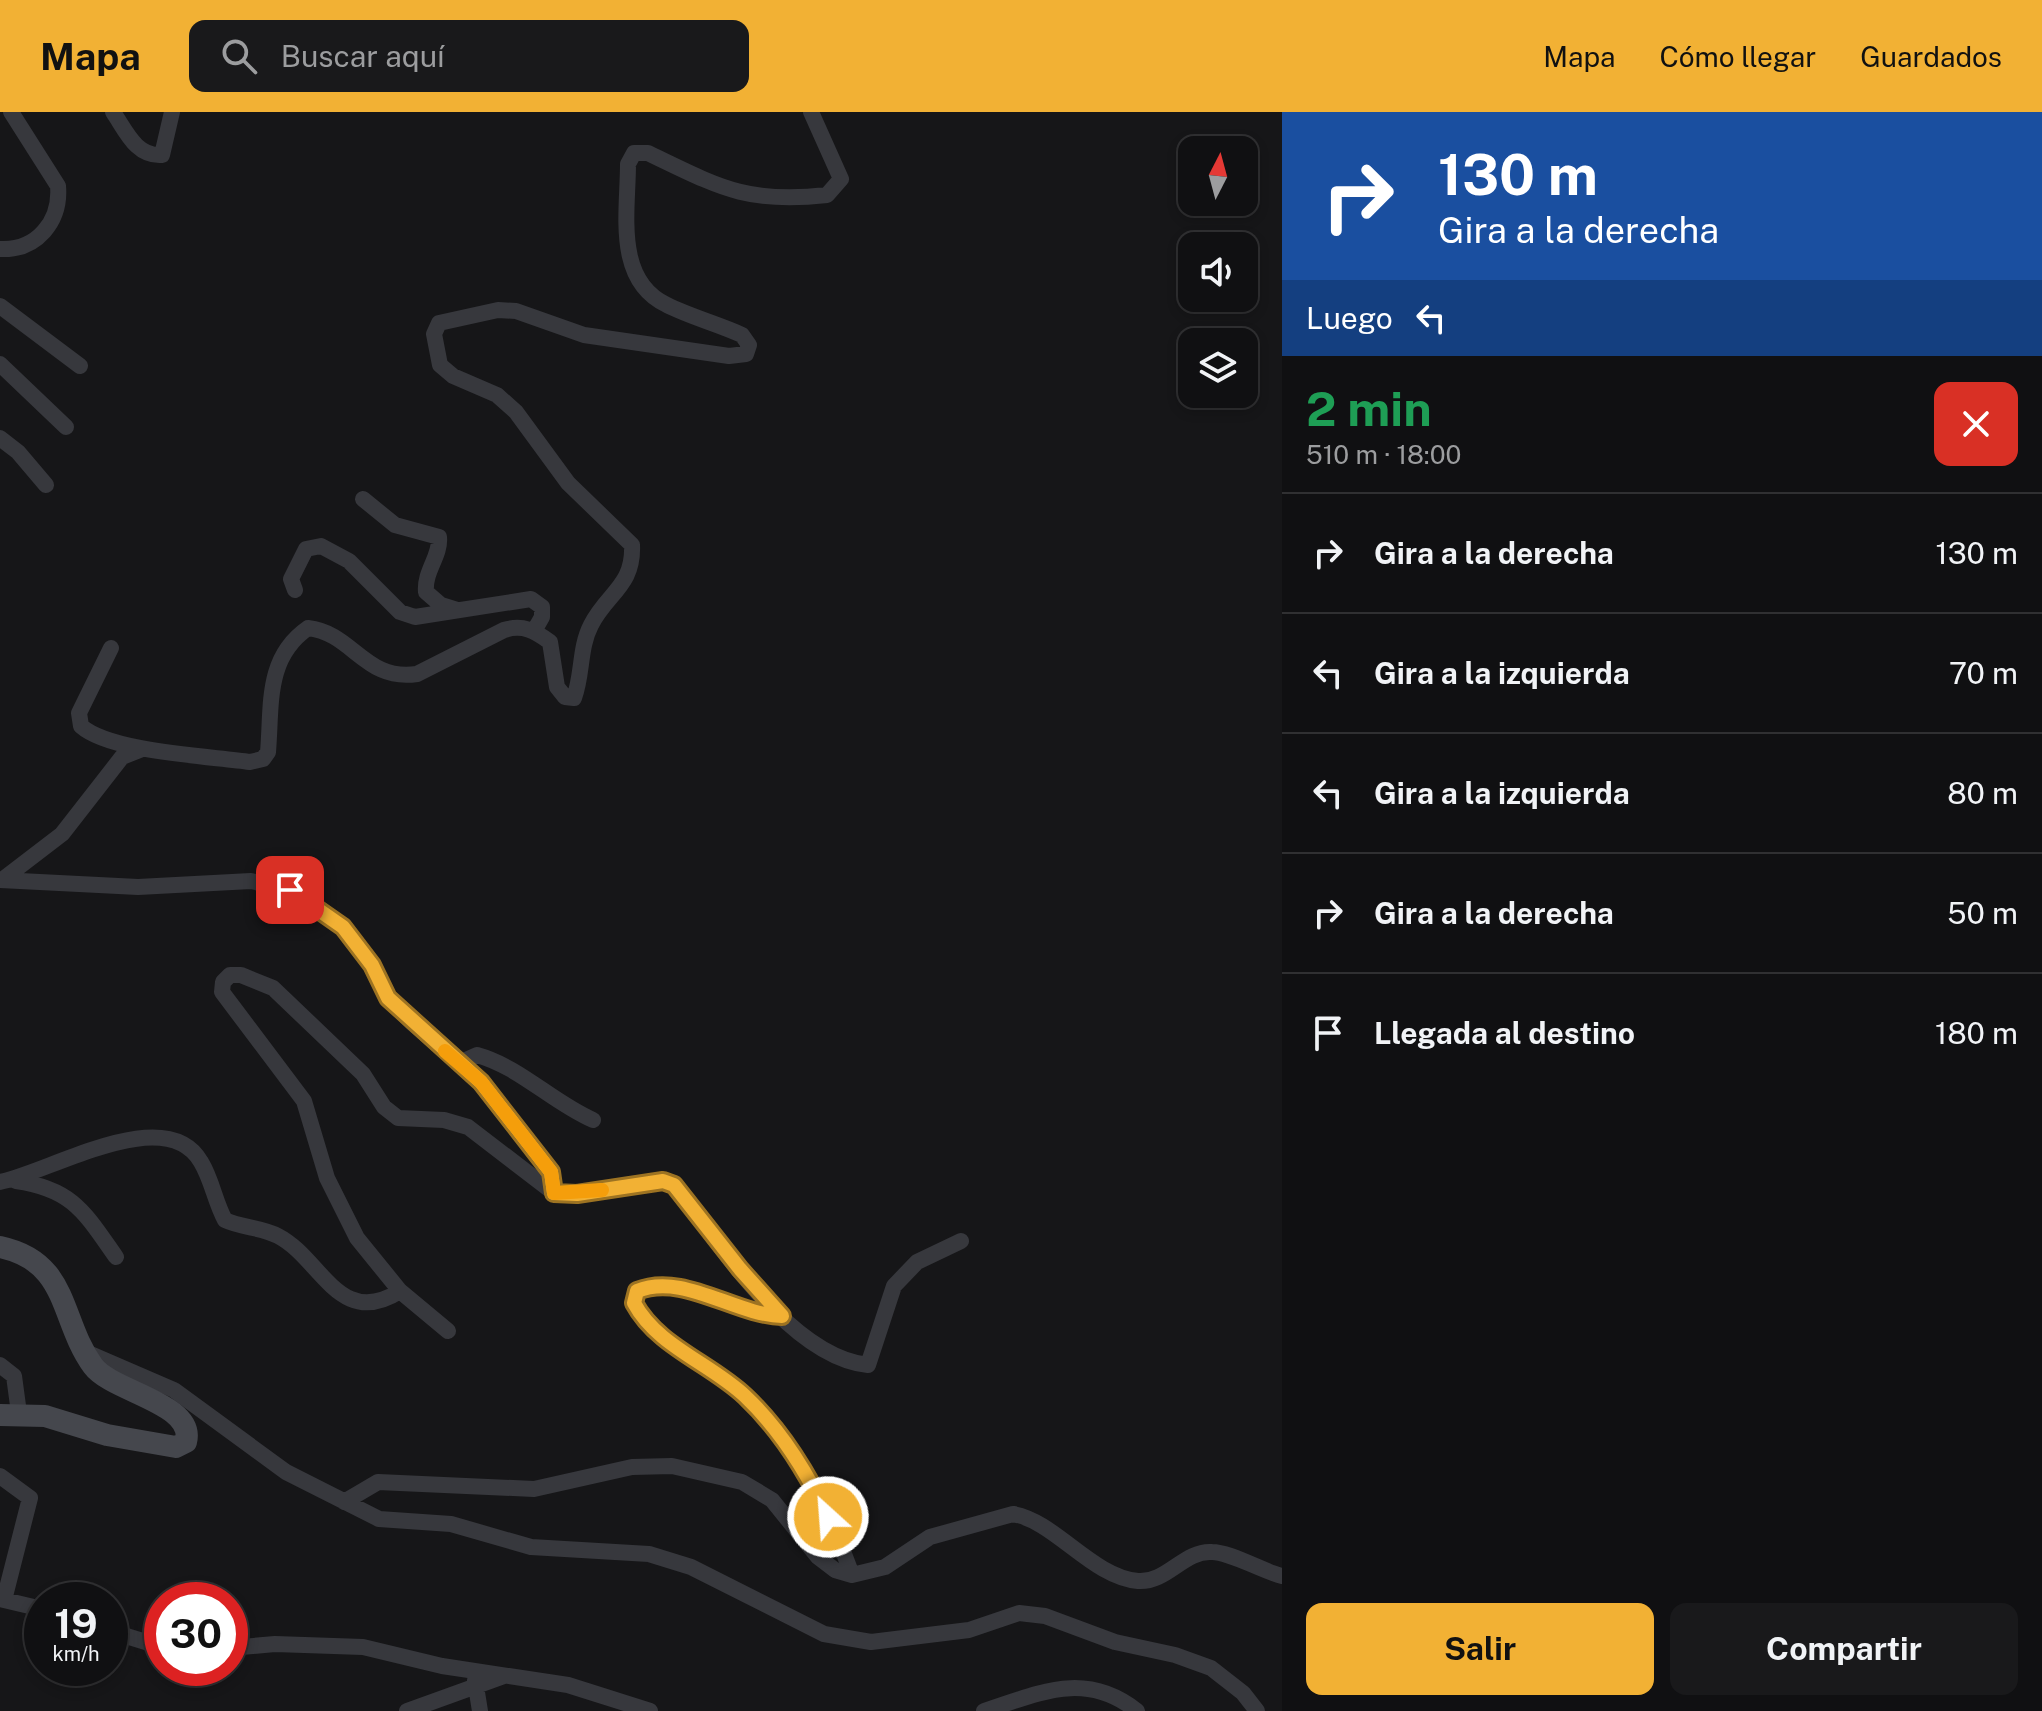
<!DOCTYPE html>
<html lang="es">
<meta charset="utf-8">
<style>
:root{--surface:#101012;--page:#19191b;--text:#f1f3f6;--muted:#9c9d9f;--line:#303032;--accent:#f2b134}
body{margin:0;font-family:"Public Sans",sans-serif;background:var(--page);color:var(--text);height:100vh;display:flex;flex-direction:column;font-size:30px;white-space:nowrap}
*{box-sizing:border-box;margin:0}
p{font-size:26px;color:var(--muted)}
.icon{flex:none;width:44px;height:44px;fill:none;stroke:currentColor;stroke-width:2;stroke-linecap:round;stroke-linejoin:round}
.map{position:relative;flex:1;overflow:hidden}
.details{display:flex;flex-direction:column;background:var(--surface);width:760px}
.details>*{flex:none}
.banner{background:#1a4fa0;color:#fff;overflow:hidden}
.needle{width:52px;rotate:6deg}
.tools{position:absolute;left:1178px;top:24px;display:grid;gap:16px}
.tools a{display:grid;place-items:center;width:80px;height:80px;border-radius:16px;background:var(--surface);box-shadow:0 4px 12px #0003,0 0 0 2px var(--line);font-size:40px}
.speed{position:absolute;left:24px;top:1470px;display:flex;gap:16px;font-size:40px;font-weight:700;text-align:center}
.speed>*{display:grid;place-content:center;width:104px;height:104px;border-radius:50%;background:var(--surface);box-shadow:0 4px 12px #0003,0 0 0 2px var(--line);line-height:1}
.speed small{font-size:20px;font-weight:400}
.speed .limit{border:12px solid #d22;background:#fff;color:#111}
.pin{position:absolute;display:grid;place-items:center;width:68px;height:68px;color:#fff;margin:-34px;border-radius:16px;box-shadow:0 4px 12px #0006}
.me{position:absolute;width:88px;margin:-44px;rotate:334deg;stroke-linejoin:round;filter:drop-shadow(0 0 6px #0008)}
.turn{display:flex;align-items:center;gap:28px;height:168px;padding:0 24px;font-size:36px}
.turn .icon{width:104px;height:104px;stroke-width:2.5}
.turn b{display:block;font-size:56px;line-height:68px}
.then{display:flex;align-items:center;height:76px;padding:0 24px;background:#0003;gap:16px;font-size:30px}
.round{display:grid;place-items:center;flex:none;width:84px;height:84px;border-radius:16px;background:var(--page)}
.overview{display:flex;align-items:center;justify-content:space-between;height:136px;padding:0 24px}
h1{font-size:48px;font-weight:700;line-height:60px;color:#1e9e55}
.button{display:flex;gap:16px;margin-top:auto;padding:16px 24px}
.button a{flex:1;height:92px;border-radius:16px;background:var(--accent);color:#111;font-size:32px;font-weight:700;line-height:92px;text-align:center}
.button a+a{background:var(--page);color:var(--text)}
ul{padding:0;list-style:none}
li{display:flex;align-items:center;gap:24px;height:120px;padding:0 24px;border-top:2px solid var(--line)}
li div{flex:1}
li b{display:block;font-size:30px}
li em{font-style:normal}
header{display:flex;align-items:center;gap:48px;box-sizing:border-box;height:112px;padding:0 40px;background:var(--accent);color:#111}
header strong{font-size:38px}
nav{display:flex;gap:44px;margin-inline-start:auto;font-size:28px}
.search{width:560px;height:72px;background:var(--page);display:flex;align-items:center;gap:20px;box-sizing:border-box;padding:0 28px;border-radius:16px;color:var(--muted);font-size:30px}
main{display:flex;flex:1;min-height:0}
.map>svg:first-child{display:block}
</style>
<header>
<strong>Mapa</strong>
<div class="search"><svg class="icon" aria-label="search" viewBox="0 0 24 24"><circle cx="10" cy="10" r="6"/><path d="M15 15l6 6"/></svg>Buscar aquí</div>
<nav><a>Mapa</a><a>Cómo llegar</a><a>Guardados</a></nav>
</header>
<main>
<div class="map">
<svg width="1282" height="1599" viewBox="0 0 1282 1599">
<rect width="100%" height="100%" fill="#161618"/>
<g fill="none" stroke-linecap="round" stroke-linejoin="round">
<path stroke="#37383d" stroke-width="16" d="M113,0C126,19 136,45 162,43L172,0
M0,137C37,139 61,109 58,74L11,0
M0,194L80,254
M0,252L66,315
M0,326L18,340L46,373
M363,387L395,413L439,425C441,444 424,459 426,480L441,493L457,498
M295,478L291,467L306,437L321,434L349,449L400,500L415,505L531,487L542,495V505L534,519
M111,536L79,601L81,614C110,640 208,644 250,650L263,647L268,640C272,593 265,546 308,516C353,521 365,570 417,562L504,518C523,512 535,519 550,530L557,575L565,585L574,586C583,562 579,536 591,513C607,481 634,474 632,433L568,371L516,300L497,283L453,264L440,253L434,222L439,211L498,198L516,199L584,223L729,244L746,242L749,233L742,223C718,212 691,205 667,193C614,168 628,100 628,52L634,41H648C719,75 746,92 827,83L841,67L811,0
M0,768L138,775L251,769L290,778L312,790L343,815L372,853L388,886L411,910L481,970L551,1060L554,1081
M2,768L62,722L122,645L142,637
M459,951L477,943C520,955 552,990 593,1008
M16,1069C73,1077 85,1101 116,1145
M0,1070C50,1060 166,989 201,1050C212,1068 215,1090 225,1108C242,1116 261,1115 278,1124C321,1146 339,1218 400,1179
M782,1204C735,1203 683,1161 637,1179L634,1191C657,1235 711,1251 746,1285C797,1335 828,1396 852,1463
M448,1219L400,1179L357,1126L327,1066L304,989L222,880L223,870L230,863H241L273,876L363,962L384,995L398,1006L444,1008L468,1015L554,1081L577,1082L663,1069L674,1073C719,1131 790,1245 868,1253L894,1174L917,1150L961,1129
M86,1240L174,1278L286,1360L379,1407L451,1412L531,1435L649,1442L691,1455L824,1522L871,1530L969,1518L1019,1501L1045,1504L1115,1530L1175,1543L1211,1556L1243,1581L1257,1599
M0,1253L14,1264L19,1301
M0,1364L30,1386L4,1488
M344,1390L378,1370L534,1377L632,1355L672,1354L742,1370L772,1388L818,1445L835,1458L852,1463L885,1455L930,1425L1013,1402C1055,1409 1092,1465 1138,1469C1167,1471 1184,1438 1212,1440C1230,1440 1262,1459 1282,1464
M0,1487L42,1497
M110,1519L162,1535
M230,1536L275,1532L363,1535L442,1554L568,1573L650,1599
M475,1568L480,1599
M407,1599L504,1564
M984,1599C1040,1581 1085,1558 1137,1599"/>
<path stroke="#45474d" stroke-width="22" d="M0,1135C70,1150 59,1207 93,1254C112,1280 196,1291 186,1330L176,1335L107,1323L45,1304L0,1303"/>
</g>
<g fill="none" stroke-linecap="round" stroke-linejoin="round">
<defs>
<path id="route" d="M290,778L343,815L372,853L388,886L481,970L551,1060L554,1081L577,1082L663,1069L674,1073L740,1157L782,1204C735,1203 683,1160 637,1179L634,1191C657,1234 710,1251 745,1284C782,1319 807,1360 828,1405"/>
</defs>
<use href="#route" stroke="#9d7322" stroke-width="20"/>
<use href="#route" stroke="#f2b134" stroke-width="14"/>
<path stroke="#f59e0b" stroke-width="14" d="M445,939L481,970L551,1060L554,1081L602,1078"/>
</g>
</svg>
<div class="tools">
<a><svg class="needle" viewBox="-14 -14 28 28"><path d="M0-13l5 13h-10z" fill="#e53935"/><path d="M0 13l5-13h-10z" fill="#9c9d9f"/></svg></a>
<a><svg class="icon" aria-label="sound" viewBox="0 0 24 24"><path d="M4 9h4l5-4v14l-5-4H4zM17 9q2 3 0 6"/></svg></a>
<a><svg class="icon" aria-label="layers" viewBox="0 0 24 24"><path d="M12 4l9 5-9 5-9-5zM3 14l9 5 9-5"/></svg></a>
</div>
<div class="speed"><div>19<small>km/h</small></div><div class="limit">30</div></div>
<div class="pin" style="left:290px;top:778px;background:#d93025"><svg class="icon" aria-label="arrive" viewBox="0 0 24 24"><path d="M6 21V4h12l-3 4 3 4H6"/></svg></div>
<svg class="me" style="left:828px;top:1405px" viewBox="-20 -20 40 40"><circle r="17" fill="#f2b134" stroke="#fff" stroke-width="3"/><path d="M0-11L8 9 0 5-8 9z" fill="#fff"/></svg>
</div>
<section class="details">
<div class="banner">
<div class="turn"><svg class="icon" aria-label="right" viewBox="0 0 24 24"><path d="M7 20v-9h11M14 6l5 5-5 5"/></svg><div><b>130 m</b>Gira a la derecha</div></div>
<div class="then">Luego<svg class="icon" aria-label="left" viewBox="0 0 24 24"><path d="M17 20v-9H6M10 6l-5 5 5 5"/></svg></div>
</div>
<div class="overview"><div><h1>2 min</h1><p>510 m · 18:00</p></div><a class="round" style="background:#d93025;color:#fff"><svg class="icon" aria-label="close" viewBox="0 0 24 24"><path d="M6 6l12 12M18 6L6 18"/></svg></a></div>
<ul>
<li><svg class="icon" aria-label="right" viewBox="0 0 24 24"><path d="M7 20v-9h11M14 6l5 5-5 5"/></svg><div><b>Gira a la derecha</b></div><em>130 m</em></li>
<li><svg class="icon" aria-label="left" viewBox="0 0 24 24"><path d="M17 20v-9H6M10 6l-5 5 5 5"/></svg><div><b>Gira a la izquierda</b></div><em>70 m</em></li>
<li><svg class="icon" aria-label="left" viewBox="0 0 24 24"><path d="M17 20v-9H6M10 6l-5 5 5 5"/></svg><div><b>Gira a la izquierda</b></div><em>80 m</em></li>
<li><svg class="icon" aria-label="right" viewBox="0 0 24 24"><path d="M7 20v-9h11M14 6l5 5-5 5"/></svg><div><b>Gira a la derecha</b></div><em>50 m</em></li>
<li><svg class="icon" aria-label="arrive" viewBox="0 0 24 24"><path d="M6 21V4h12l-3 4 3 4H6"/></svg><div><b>Llegada al destino</b></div><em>180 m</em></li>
</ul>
<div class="button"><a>Salir</a><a>Compartir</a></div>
</section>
</main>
